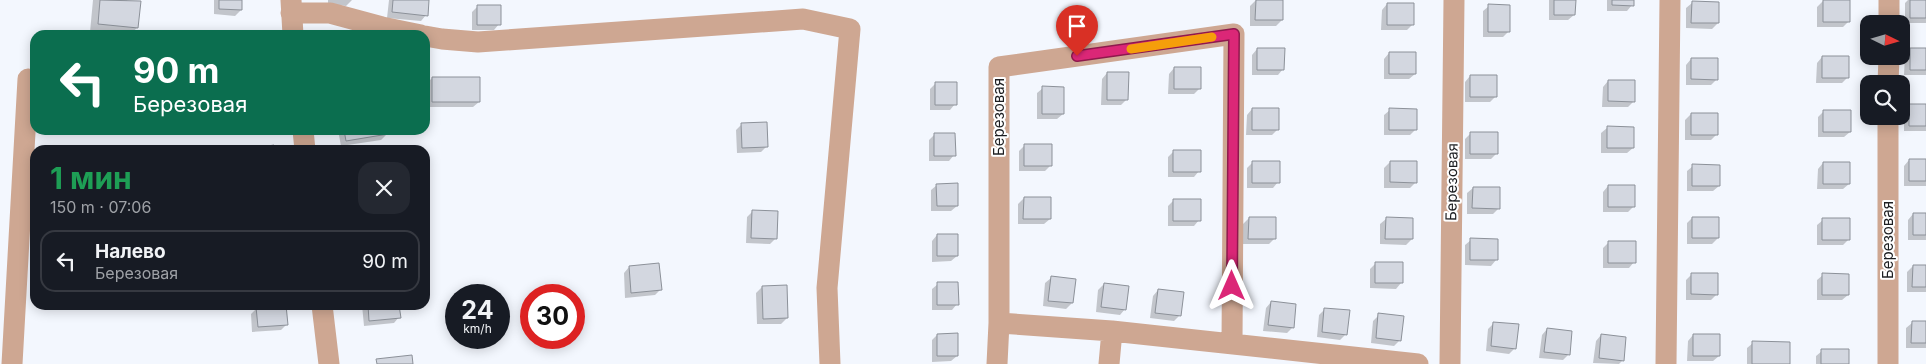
<!DOCTYPE html>
<html lang="ru">
<meta charset="utf-8">
<style>
:root{--surface:#171b24;--page:#242831;--text:#f1f3f6;--muted:#9ea1a6;--line:#363941}
body{margin:0;font-family:Inter,sans-serif;background:var(--page);color:var(--text);height:100vh;display:flex;flex-direction:column;font-size:19px;white-space:nowrap}
*{box-sizing:border-box;margin:0}
p{font-size:16px;color:var(--muted)}
.icon{flex:none;width:28px;height:28px;fill:none;stroke:currentColor;stroke-width:2;stroke-linecap:round;stroke-linejoin:round}
.map{position:relative;flex:1;overflow:hidden}
.sheet{position:absolute;left:30px;top:145px;width:400px;height:165px;display:flex;flex-direction:column;background:var(--surface);border-radius:15px;box-shadow:0 2px 12px #0003}
.sheet>*{flex:none}
.banner{position:absolute;left:30px;top:30px;width:400px;height:105px;border-radius:15px;box-shadow:0 2px 12px #0003;background:#0b6e4f;color:#fff;overflow:hidden}
.needle{width:32px;rotate:95deg}
.tools{position:absolute;left:1860px;top:15px;display:grid;gap:10px}
.tools a{display:grid;place-items:center;width:50px;height:50px;border-radius:10px;background:var(--surface);box-shadow:0 2px 12px #0003;font-size:25px}
.speed{position:absolute;left:445px;top:284px;display:flex;gap:10px;font-size:25px;font-weight:700;text-align:center}
.speed>*{display:grid;place-content:center;width:65px;height:65px;border-radius:50%;background:var(--surface);box-shadow:0 2px 12px #0003;line-height:1}
.speed small{font-size:12px;font-weight:400}
.speed .limit{border:8px solid #d22;background:#fff;color:#111}
.pin{position:absolute;display:grid;place-items:center;width:42px;height:42px;color:#fff;margin:-51px -21px;border-radius:50% 50% 50% 0;rotate:-45deg;box-shadow:0 0 5px #0007}
.pin .icon{rotate:45deg}
.me{position:absolute;width:55px;margin:-28px;rotate:0deg;stroke-linejoin:round;filter:drop-shadow(0 0 4px #0008)}
.turn{display:flex;align-items:center;gap:18px;height:105px;padding:0 20px;font-size:22px}
.turn .icon{width:65px;height:65px;stroke-width:2.5}
.turn b{display:block;font-size:35px;line-height:42px}
.round{display:grid;place-items:center;flex:none;width:52px;height:52px;border-radius:15px;background:var(--page)}
.head{display:flex;align-items:center;justify-content:space-between;height:85px;padding:0 20px}
h1{font-size:30px;font-weight:700;line-height:38px;color:#1e9e55}
ul{padding:0;list-style:none}
li{display:flex;align-items:center;gap:15px;height:62px;margin:0 10px 8px;padding:0 10px;border:2px solid var(--line);border-radius:15px}
li div{flex:1}
li b{display:block;font-size:19px}
li em{font-style:normal}
.map>svg:first-child{display:block}
</style>
<div class="map">
<svg width="1926" height="364" viewBox="0 0 1926 364">
<rect width="100%" height="100%" fill="#f3f7fe"/>
<path fill="#0003" d="M93,0H127L137,28L129,35L90,32Z
M214,0H241V10L235,16L214,14Z
M328,0H352L346,6L328,4Z
M389,0H428L426,15L421,21L387,18Z
M1256,0H1282V20L1276,26H1250V6Z
M1549,0H1574V15L1568,20H1549Z
M1607,0H1632V5L1627,11H1607Z
M1908,0H1926V23H1905V3Z
M1823,1L1849,21L1843,27H1817V7Z
M1692,3L1718,23L1712,29L1686,28V8Z
M1387,4L1413,24L1407,30H1381L1382,10Z
M478,6L499,24L494,30H472V12Z
M1489,6L1508,32L1503,37H1483V11Z
M1257,49L1283,69L1278,75H1252V55Z
M1910,49H1926V75H1904L1905,55Z
M1389,53L1415,74L1409,79H1384V59Z
M1822,57L1848,77L1842,83H1816L1817,63Z
M1691,59L1717,79L1711,85H1686V65Z
M1174,68L1200,88L1194,94H1168L1169,74Z
M1107,73L1127,99L1121,105H1101L1102,79Z
M1470,76L1496,96L1490,102H1465V82Z
M432,78L479,102L473,107H426V84Z
M1608,81L1634,101L1628,107H1602L1603,87Z
M936,83L955,104L950,110H930V89Z
M1043,88L1063,114L1057,119H1037V93Z
M1910,105H1926V131H1904V111Z
M1252,109L1278,129L1272,135H1246L1247,115Z
M1390,110L1415,130L1410,135H1384V115Z
M1824,111L1850,132L1844,137H1818V117Z
M1691,114L1717,134L1711,140H1685V120Z
M742,124L767,146L761,152L737,153L736,130Z
M1607,128L1633,148L1627,153H1601V133Z
M235,130H265L235,135Z
M338,130H386L387,134L381,140L341,146Z
M1471,133L1496,154L1491,159H1465V139Z
M934,135L954,155L949,161H929V140Z
M1025,145L1050,166L1045,171H1019V151Z
M1174,151L1199,171L1194,177H1168V157Z
M1909,160H1926V186H1904V166Z
M1253,162L1278,182L1273,188H1247V168Z
M1390,162L1416,182L1410,188H1384V168Z
M1823,163L1849,184L1843,189H1817L1818,169Z
M1693,166L1719,186L1713,191H1687V171Z
M937,185L957,206L951,211H931V190Z
M1608,186L1634,206L1628,212H1603V192Z
M1473,188L1499,208L1493,214H1467V193Z
M1024,198L1050,219L1044,224H1018V204Z
M1174,200L1199,220L1194,226H1168V206Z
M753,211L776,238L770,244L746,243L747,217Z
M1913,214H1926V240H1908V220Z
M1249,218L1275,238L1269,244H1243V224Z
M1692,218L1718,238L1712,244H1687V223Z
M1386,219L1412,239L1406,245L1380,244V224Z
M1823,220L1848,240L1843,245H1817V225Z
M937,235L957,256L951,261L932,262V241Z
M1471,240L1496,260L1491,266L1465,265V245Z
M1609,242L1634,262L1629,268H1603V248Z
M1376,263L1401,283L1396,289L1370,288V269Z
M1913,266L1926,267V292H1907V272Z
M629,267L660,290L655,295L625,298L624,273Z
M1692,274L1717,294L1711,300H1686V280Z
M1823,275L1848,295L1842,300H1817V280Z
M1051,278L1072,303L1066,309L1043,306L1045,283Z
M938,284L957,304L952,310H932V289Z
M1104,284L1125,309L1120,315L1096,312L1098,290Z
M762,287L787,318L781,324H757L756,293Z
M1158,290L1180,315L1174,321L1150,318L1153,296Z
M1271,302L1293,327L1287,333L1263,331L1266,308Z
M362,305H398L399,317L394,323L364,326Z
M257,308L287,324L281,330L252,332L251,314Z
M1325,309L1346,334L1340,340L1317,337L1319,315Z
M1379,315L1400,340L1394,346L1371,343L1373,321Z
M1494,323L1515,348L1509,354L1486,351L1488,329Z
M1912,323H1926V348H1906V328Z
M1547,329L1568,355L1563,360L1539,358L1542,335Z
M937,335L957,356L951,361L932,362V340Z
M1601,335L1623,360L1619,364L1593,363L1596,341Z
M1693,335L1719,356L1713,361H1687L1688,341Z
M1753,343L1788,364H1747V348Z
M1822,351L1847,364H1816V356Z"/>
<path fill="#d3d7e0" stroke="#8c9199" d="M100,0L141,1L138,28L98,24Z
M219,0H242V10L219,9Z
M393,0H429L428,16L392,12Z
M1256,0H1283V20H1255Z
M1554,0H1576L1575,15H1554Z
M1612,0H1634V6L1612,5Z
M1823,0H1850V22H1823Z
M1910,0H1926V18H1910Z
M1692,1L1719,2V23H1691Z
M1387,3H1414V25H1387Z
M1488,4L1510,5V32H1488Z
M477,5H501V25H477Z
M1257,48H1285L1284,70H1257Z
M1910,48H1926V70H1910Z
M1389,52H1416V74H1389Z
M1822,56H1849V78H1822Z
M1691,58H1718V80L1691,79Z
M1174,67H1201V89H1174Z
M1107,72H1129L1128,100H1107Z
M1470,75H1497V97H1470Z
M432,77H480V102H432Z
M1608,80H1635V102L1608,101Z
M935,82H957V105H935Z
M1042,86L1064,87V114H1042Z
M1909,104H1926V126H1909Z
M1252,108H1279V130H1252Z
M1389,108L1417,109V130H1389Z
M1823,110H1851V132H1823Z
M1691,113H1718V135H1691Z
M767,122L768,147L742,148L741,123Z
M1607,126L1634,127V148H1607Z
M344,130H387L388,134L346,141Z
M1470,132H1498V154H1470Z
M934,133H955L956,156H934Z
M1024,144H1052V166H1024Z
M274,145L275,150H243Z
M1173,150H1201V172H1173Z
M1909,159H1926V181H1909Z
M1252,161H1280V183H1252Z
M1390,161H1417V183L1390,182Z
M1823,162H1850V184H1823Z
M1692,164L1720,165V186H1692Z
M958,183V206H937L936,184Z
M1608,185H1635V207H1608Z
M1473,187H1500V209L1472,208Z
M1024,197H1051V219H1023Z
M1173,199H1201V221H1173Z
M752,210L778,211L777,239L751,238Z
M1913,213H1926V235H1913Z
M1249,217H1276V239H1248Z
M1386,217L1413,218V239H1385Z
M1692,217H1719V238H1692Z
M1822,218H1850V240H1822Z
M937,234H958V256H937Z
M1470,238L1498,239V260H1470Z
M1608,241H1636V263H1608Z
M1375,262H1403V283H1375Z
M659,263L662,290L631,293L629,266Z
M1913,265H1926V287H1912Z
M1691,273H1718V295L1691,294Z
M1822,273L1849,274V295H1822Z
M1051,276L1076,279L1073,303L1048,301Z
M937,282H958L959,305H937Z
M1104,283L1129,286L1126,310L1101,307Z
M787,285L788,318L763,319L762,286Z
M1158,289L1184,292L1181,316L1155,313Z
M1271,301L1296,304L1294,328L1268,325Z
M286,305L288,325L258,327L256,307Z
M368,305H399L401,318L369,321Z
M1324,308L1350,310L1347,335L1322,332Z
M1378,313L1404,316L1401,341L1376,338Z
M1912,321H1926V343H1911Z
M1493,322L1519,324L1516,349L1491,346Z
M1547,328L1572,331L1570,355L1544,352Z
M958,333V356H937V334Z
M1601,334L1626,337L1624,361L1599,358Z
M1693,334H1720V356H1693Z
M1752,341L1790,342V364H1752Z
M1821,349H1849V364H1821Z
M412,355L413,364H377L376,359Z"/>
<g fill="none" stroke-linecap="round" stroke-linejoin="round">
<path stroke="#cea792" stroke-width="21" d="M291,0L293,35
M291,13H330L382,27L421,35
M1889,24V0
M425,36L442,39L478,42L803,19L850,29L827,288L830,364
M1888,84L1889,56
M303,130L305,150
M322,305L329,364
M999,323L1112,331L1418,364
M12,364L28,79
M997,364L999,323V67L1234,34L1232,344
M1109,364L1112,331
M1450,364L1454,0
M1666,364L1670,0
M1888,364V116"/>
</g>
<g fill="none" stroke-linecap="round" stroke-linejoin="round">
<defs>
<path id="route" d="M1077,56L1234,34L1232,286"/>
</defs>
<use href="#route" stroke="#8e194d" stroke-width="12"/>
<use href="#route" stroke="#db2777" stroke-width="9"/>
<path stroke="#f59e0b" stroke-width="9" d="M1131,49L1212,37"/>
</g>
<g text-anchor="middle" stroke-width="4" stroke-linejoin="round" paint-order="stroke">
<g font-size="15" fill="#1c1e21" stroke="#fff">
<text transform="translate(999 117) rotate(-90)" y="5">Березовая</text>
<text transform="translate(1452 182) rotate(-89)" y="5">Березовая</text>
<text transform="translate(1888 240) rotate(-90)" y="5">Березовая</text>
</g>
</g>
</svg>
<div class="tools">
<a><svg class="needle" viewBox="-14 -14 28 28"><path d="M0-13l5 13h-10z" fill="#e53935"/><path d="M0 13l5-13h-10z" fill="#9ea1a6"/></svg></a>
<a><svg class="icon" aria-label="search" viewBox="0 0 24 24"><circle cx="10" cy="10" r="6"/><path d="M15 15l6 6"/></svg></a>
</div>
<div class="speed"><div>24<small>km/h</small></div><div class="limit">30</div></div>
<div class="pin" style="left:1077px;top:56px;background:#d93025"><svg class="icon" aria-label="arrive" viewBox="0 0 24 24"><path d="M6 21V4h12l-3 4 3 4H6"/></svg></div>
<svg class="me" style="left:1232px;top:286px" viewBox="-20 -20 40 40"><path d="M0-17L14 15 0 8-14 15z" fill="#db2777" stroke="#fff" stroke-width="4"/></svg>
<div class="banner">
<div class="turn"><svg class="icon" aria-label="left" viewBox="0 0 24 24"><path d="M17 20v-9H6M10 6l-5 5 5 5"/></svg><div><b>90 m</b>Березовая</div></div>
</div>
<section class="sheet">
<div class="head"><div><h1>1 мин</h1><p>150 m · 07:06</p></div><a class="round"><svg class="icon" aria-label="close" viewBox="0 0 24 24"><path d="M6 6l12 12M18 6L6 18"/></svg></a></div>
<ul>
<li><svg class="icon" aria-label="left" viewBox="0 0 24 24"><path d="M17 20v-9H6M10 6l-5 5 5 5"/></svg><div><b>Налево</b><p>Березовая</p></div><em>90 m</em></li>
</ul>
</section>
</div>
